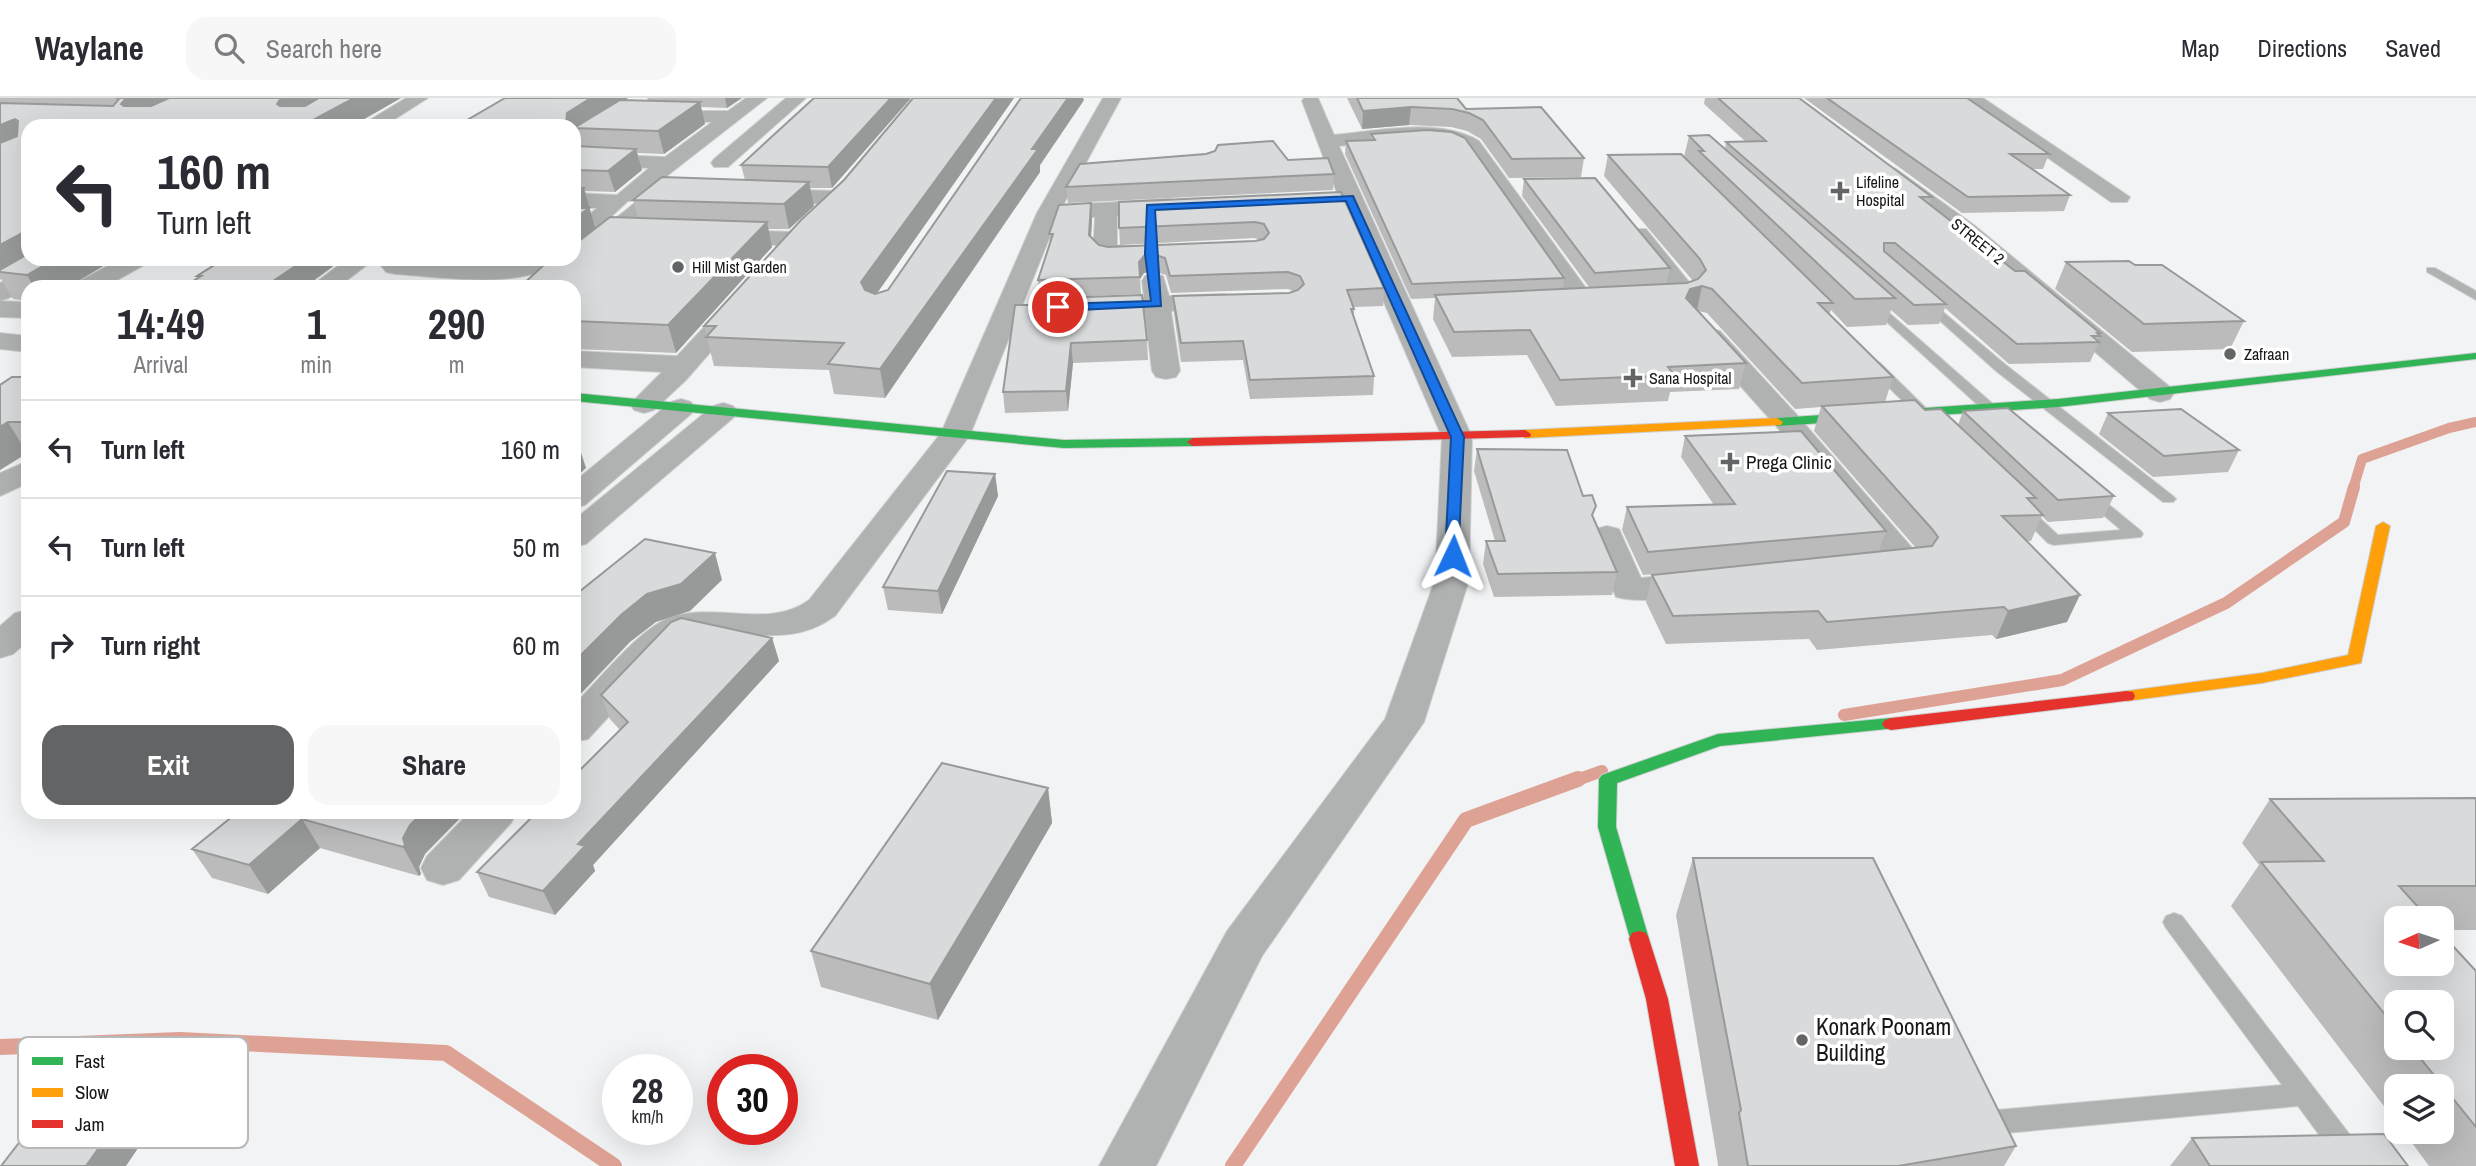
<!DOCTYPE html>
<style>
:root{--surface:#fff;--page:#f7f7f7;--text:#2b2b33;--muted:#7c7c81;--line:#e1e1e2;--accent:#636465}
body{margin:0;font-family:"Archivo Narrow",sans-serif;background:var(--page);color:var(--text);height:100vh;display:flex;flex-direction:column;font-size:26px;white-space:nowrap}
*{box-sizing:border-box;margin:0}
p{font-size:23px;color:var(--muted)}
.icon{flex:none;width:38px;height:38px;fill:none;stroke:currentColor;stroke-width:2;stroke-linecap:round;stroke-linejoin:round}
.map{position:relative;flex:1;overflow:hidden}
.panel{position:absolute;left:21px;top:182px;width:560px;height:539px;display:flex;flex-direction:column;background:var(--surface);border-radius:21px;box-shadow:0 7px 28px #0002}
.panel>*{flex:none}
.hud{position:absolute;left:21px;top:21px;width:560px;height:147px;border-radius:21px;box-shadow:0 7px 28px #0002;background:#fff;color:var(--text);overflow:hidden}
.needle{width:46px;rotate:267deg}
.buttons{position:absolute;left:2384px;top:808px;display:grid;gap:14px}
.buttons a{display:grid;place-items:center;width:70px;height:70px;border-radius:14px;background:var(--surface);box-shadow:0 7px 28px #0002;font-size:35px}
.speed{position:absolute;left:602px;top:956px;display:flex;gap:14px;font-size:35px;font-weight:700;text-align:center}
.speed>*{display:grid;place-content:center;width:91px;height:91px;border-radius:50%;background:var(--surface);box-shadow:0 7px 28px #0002;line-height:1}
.speed small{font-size:18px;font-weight:400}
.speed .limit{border:10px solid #d22;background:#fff;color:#111}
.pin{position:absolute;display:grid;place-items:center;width:60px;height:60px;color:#fff;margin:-30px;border:4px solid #fff;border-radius:50%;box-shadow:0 2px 7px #0007}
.me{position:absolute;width:77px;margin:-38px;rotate:2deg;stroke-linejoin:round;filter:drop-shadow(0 0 5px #0008)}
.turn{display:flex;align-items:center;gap:24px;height:147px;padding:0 21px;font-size:32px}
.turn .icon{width:91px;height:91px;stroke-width:2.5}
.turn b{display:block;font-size:49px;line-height:60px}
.eta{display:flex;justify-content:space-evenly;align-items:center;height:119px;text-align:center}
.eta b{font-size:42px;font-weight:700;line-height:49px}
.cta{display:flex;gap:14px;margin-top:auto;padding:14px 21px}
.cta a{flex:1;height:80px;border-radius:21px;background:var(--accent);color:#fff;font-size:28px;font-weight:700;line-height:80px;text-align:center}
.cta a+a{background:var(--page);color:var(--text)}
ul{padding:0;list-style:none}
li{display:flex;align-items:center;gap:21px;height:98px;padding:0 21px;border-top:2px solid var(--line)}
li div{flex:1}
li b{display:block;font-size:26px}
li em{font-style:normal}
header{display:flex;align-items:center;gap:42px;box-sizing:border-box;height:98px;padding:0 35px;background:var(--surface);border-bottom:2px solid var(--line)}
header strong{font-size:33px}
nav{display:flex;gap:38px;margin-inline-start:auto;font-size:24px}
.search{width:490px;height:63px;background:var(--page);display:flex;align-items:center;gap:18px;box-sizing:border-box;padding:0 24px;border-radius:21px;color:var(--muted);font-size:26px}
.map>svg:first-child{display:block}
</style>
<header>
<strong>Waylane</strong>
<div class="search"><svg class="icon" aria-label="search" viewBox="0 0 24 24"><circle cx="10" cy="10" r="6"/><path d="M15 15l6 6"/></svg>Search here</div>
<nav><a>Map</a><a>Directions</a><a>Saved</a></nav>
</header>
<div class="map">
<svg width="2476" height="1068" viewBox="0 0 2476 1068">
<rect width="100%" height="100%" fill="#f1f3f5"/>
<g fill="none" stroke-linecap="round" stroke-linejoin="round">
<path stroke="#dea295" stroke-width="10" d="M2353,391L2362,361L2449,330L2476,324"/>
<path stroke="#dea295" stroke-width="12" d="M1844,617L2062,582L2226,505L2344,424L2354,389
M1574,683L1602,673"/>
<path stroke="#dea295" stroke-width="16" d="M0,949L180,942L446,955L614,1068
M1233,1068L1466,722L1578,681"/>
<defs>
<path id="lane" d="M2427,170H2435L2476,193V202L2427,174Z
M1924,198L2006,267L2173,398L2176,401L2173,404H2163L1996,273L1920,205V199Z
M1871,199L2001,313V319H1991L1867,206V200Z
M1875,264L1880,265L1930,314V320H1920L1870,271L1868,268Z
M2091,394L2096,396L2141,433L2143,436L2141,439L2054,447L2048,445L2015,412L2023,407L2028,409L2058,437L2121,432L2086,402L2083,399Z
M2174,815L2182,818L2367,1059L2371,1068H2342L2298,1008L1984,1037L1975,1033L1971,1025L1975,1017L1984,1013L2282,987L2166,830L2163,824L2166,818Z"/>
<path id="street" d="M406,0H428L384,28H360Z
M746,0H767L636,102L628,103L599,130H583L580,125L597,110L574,109V95L617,97L649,70L574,67V55L665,59L712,24L652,23L645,21L643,17L645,13H728Z
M786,0H806L728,69H714L711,65L714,61Z
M1103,0H1121L1063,107L1169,101L1177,103L1180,108L1177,113L1169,115L1117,118V147L1156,151L1160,156L1156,161L1148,163L1097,159L1093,154L1095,119L1057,121L970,337L835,518C779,559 726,517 677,545L588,641L574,644V607C598,583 639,531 669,520C715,503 768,532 809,502L941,335L1037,115Z
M1304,0H1318L1334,37C1379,33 1439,19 1479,43L1591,197L1669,191L1627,136L1630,131H1646L1698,195L1691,203L1682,206L1584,213L1575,210L1465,51C1435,33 1375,46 1339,48L1472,339L1469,482L1424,624L1262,858L1156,1068H1099L1227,833L1385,621L1435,482L1442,339L1339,100L1302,3Z
M1962,0H1983L2130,99L2127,104H2111Z
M1889,69L1896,71L1974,127L2170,289L2174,295L2170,301L2160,304L2150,301L1958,137L1882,79L1879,75L1882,71Z
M663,88L686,89L689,94L686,99L668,100L559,189H532L564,161H574V153L655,89Z
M764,91L839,93L847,95L850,100L847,105L839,107L756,102L753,97L756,92Z
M720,132L796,134L804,136L808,141L804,146L796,148L712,144L708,139L712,134Z
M42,161H71L67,166L9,200L0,203V185Z
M120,161H150L146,166L105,189H75L78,184Z
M347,161H375L338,189H310Z
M382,161L509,167L527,161H557C534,194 432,178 395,176L386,174L379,165Z
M1154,176L1163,178L1169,198L1224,196L1233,199L1237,204L1233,209L1171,213L1180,273L1176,279L1166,281L1156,279L1152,273L1145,214L1093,216L1084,213L1080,208L1084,203L1144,199L1142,183L1145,178Z
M741,196L750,199L754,204L750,209L686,282L654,312L644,315L634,312L630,306L662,274L574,269V253L677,258L732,199Z
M0,203L28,204V220L0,219Z
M1711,231L1720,233L1797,317L1920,459L1925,466L1920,473L1879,479L1867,476L1862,469L1867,462L1883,458L1777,329L1702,245L1698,239L1702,233Z
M0,235L28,238V254L0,251Z
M681,301L691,304L695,310L691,316L585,407L574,410V384L671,304Z
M723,305L733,308L738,314L733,320L586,446L574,449V422L713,308Z
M28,363V385L0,398V375Z
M1607,428L1619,431L1641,480L1699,474L1711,478L1717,485L1711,492C1686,499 1641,506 1616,499L1590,438L1595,431Z
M28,512V543L13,556L0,560V528L15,515Z
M470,714H517L511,725L459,782L443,787L427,782L421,770L427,758Z"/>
<path id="fast" d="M2476,255V261L2058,309L1777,328L1771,324L1777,320L2058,301Z
M574,295L1064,342L1193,340L1199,344L1193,348L1064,350L574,303Z
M1891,620L1897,622L1900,626L1897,630L1720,648L1617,685L1616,729L1649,841L1646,847L1639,849L1632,847L1598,729L1599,681L1602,677L1718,636Z"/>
<path id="slow" d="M1777,320L1783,324L1781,327L1525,340L1519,336L1525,332Z
M2383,424L2390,428L2361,565L2262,585L2127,603L2121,602L2119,598L2121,594L2127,593L2262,575L2348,557L2376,428Z"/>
<path id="jam" d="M1525,332L1531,336L1530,339L1193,348L1187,344L1193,340Z
M2127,593L2133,594L2135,598L2133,602L1891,632L1885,630L1882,626L1885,622L1891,620Z
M1639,833L1646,835L1649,841L1668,901L1699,1068H1675L1646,901L1629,841L1632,835Z"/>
</defs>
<use href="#lane" stroke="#cfd0d1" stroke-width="2"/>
<use href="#street" stroke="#cfd0d1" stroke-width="2"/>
<use href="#fast" stroke="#cfd0d1" stroke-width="2"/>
<use href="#slow" stroke="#cfd0d1" stroke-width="2"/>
<use href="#jam" stroke="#cfd0d1" stroke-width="2"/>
<use href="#lane" fill="#b0b1b1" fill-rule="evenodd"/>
<use href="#street" fill="#b0b1b1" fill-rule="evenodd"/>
<use href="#fast" fill="#30b455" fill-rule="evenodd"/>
<use href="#slow" fill="#ff9f0a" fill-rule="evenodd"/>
<use href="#jam" fill="#e5322d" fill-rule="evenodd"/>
</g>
<path fill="#bbbbbc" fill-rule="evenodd" d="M0,0H401L352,28H28V161H115L68,189H28V203L13,201L1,181L0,182Z
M505,0H628L625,2H648L647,0H742L727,10L701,9L705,26L664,56L637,55L642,72L615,94L585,93L595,131L638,120L633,102L745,82L741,67L814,0H911L832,90H810L814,108L789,131H768L772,149L676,255L574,251V189L552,164L574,161V48L580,49L575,33L574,34Z
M913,0H1014L877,195L888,192L1084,2L1040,67V74L885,300L834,296L829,272L714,268L704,228L844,82Z
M1347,0H1457L1466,11L1584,60L1581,79L1509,80L1481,41L1467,33L1451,29L1409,27L1362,31Z
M1705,0H1799L1932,99L1929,106L2015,173L2100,235L2098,243L2099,244L2090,264L2009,266L1945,210L1939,226L1908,227L1891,212L1886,227L1847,229L1831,212L1829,217L1893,279L1885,304L1925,312L1958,327L1963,313L2114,398L2103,420L2048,424L2042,418L2031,443H2027L2067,524L1996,541L1992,537L1817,552L1809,541L1666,546L1646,504L1652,477L1671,475L1643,477L1622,432L1627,409L1714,407L1681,359L1685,338L1886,433L1879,453L1915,449L1814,333L1821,309L1795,311L1707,215L1698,213L1746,265L1739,291L1670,294L1668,303L1556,308L1527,257L1452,259L1433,221L1435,200L1411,201L1345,56L1346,43L1371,42V36L1564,180L1563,191L1589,189L1522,98L1524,81L1670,170L1666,186L1687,185L1693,183L1604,78L1608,57L1684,59L1689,38L1725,51L1726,44L1745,43L1704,6Z
M1804,0H1967L2049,56L2043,71H2032L2070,97L2064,113L1962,115Z
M1288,62L1334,76L1333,92L1068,105L1066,89Z
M1341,94L1384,190L1383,208L1354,209V219L1374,278L1373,297L1250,301L1243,262L1181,264L1174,216L1173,198L1289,195L1293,193L1288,191L1171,195L1166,177L1153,173L1144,175L1140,181L1141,196L1040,200L1038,182L1050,146L1049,136L1092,122L1091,139L1099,147L1108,149L1255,143L1260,142L1255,140L1120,147L1119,130Z
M428,161H519L511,164Z
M2066,164L2135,167L2244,223L2230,251L2132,254L2055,191Z
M1015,207L1147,242L1148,262L1073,265L1068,313L1005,315L1003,294Z
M28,279V355L0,372V287Z
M2108,315L2239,352L2228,374L2153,379L2099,336Z
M1477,351L1583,398L1617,474L1612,497L1494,499L1483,466L1486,443H1495L1474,373Z
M995,376L998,398L942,516L888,512L883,489Z
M772,540L779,563L593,767L595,773L555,817L489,799L477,774L620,632L610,621L601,597Z
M1048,690L1052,725L938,922L821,889L811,853Z
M2476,700V832H2441V821H2396L2476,873V1068H2429L2404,1034H2441V989H2396V1024L2231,808L2259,767L2242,745L2270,701ZM2396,905L2441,950H2396Z
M238,714H466L425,756L419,769L421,776L419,778L320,750L268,796L212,780L192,751Z
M1693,760L2016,1048L2004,1068H1718V1066L1676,817Z
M2192,1040L2408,1068H2170Z"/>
<path fill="#989999" d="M126,0H185L137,22L121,6Z
M281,0H332L291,22L277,6Z
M354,0H401L352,28H302Z
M591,0H628L580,30H574L575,33L574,34V28H566L567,15Z
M725,0H742L727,10Z
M891,0H911L832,90L828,69Z
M996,0H1014L866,211L861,184Z
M1068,0H1083L1084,2L1040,67V74L885,300L880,271Z
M700,4L705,26L664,56L658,33Z
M1411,9L1409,27L1362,31L1363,13Z
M15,21L27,44L0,55V27Z
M636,51L642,72L615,94L608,73Z
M809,84L814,108L789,131L784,106Z
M584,90L596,133L574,150V101Z
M1091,105L1092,122L1090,154L1089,137Z
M767,124L772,149L676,255L668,227Z
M26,133L28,136V161L0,174V147Z
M1153,156V173L1144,175L1140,181L1139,164L1144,158Z
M55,161H115L68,189H34L27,177Z
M301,161H343L308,187V189H264Z
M1702,188L1697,212L1686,200L1690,191Z
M1071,245L1073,265L1068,313L1066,293Z
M8,324L27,355L0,372V329Z
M576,339L586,370L574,381V341Z
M995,376L998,398L942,516L938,493Z
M715,455L722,482L690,513L656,524L630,544L574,603V564L621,517L647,496Z
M2080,497L2067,524L1996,541L2008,513Z
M772,540L779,563L593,767L595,773L555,817L543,793L578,746Z
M1048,690L1052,725L938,922L930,886Z
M423,714H466L425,756L419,769L421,776L419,778L403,749V740L410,727Z
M302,721L320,750L268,796L249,767Z
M134,1000L155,1025L126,1068H86Z"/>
<path fill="#d9dadb" stroke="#989999" stroke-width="2" d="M116,0H126L121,6L124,8H151L169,0H281L277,6L280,8H305L319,0H354L302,28H28V133H26L0,147V45L17,38L18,23L15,21L0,27V5L113,8L119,1Z
M505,0H591L567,15L566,28H457Z
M814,0H891L828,69L741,67Z
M913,0H996L861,184L865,192L875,196L888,192L1021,0H1068L1032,51H1038L880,271L828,266L844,245L706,239L716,228H704L801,122L844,82Z
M1357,0H1457L1466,11L1541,9L1584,60L1512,61L1483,22L1469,15L1452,11L1411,9L1363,13Z
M1718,0H1799L1932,99H1920L2015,173H2025L2100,235H2097L2100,238H2092L2099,244L2017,246L1895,145H1884V153L1946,206L1914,207L1726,44L1766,43Z
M1827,0H1967L2049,56H2010L2070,97L1968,99Z
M620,2L700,4L658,33L574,30Z
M1427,32L1452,34L1465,40L1564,180L1412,186L1346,43L1375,42L1371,36Z
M1709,37L1895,200L1855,201L1699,53H1704L1689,38Z
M1273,43L1288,62L1328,60L1334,76L1066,89L1080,66L1206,56L1215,53L1218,47Z
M574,48L636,51L608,73L574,72Z
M1681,56L1833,205H1818L1893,279L1802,285L1712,191L1702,188L1690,191L1686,200L1746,265L1668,269L1674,277L1560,282L1530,232L1454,234L1435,197L1687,185L1698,181L1706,172L1700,161L1608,57Z
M662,79L809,84L784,106L633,102Z
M1595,80L1670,170L1595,175L1524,81Z
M574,90H584L574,101Z
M1341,94L1384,190L1347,192L1354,211H1351L1374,278L1250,282L1243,243L1181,245L1173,198L1289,195L1298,192L1304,186L1300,178L1288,174L1170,178L1165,160L1153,156L1144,158L1139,164L1140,179L1038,182L1053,136H1049L1059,107L1091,105L1089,137L1099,147L1108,149L1255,143L1264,141L1269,135L1264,126L1255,124L1119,130V104Z
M574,108L576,110H589L574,121Z
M610,119L767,124L668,227L574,223V189H520L546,165L552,164L556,161H574V147Z
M28,156V161H55L27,177L0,174V172Z
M224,161H301L298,163L297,167L264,189H184L201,178H197Z
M2129,163L2135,167H2162L2244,223L2144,226L2066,164Z
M1142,197L1147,242L1071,245L1066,293L1003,294L1015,207H1030L1032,201Z
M12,279H28V324H8L0,329V287Z
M1915,302L1925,312L1941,311L2036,400H2027L2043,417L2002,418L2080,497L2008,513L2004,509L1827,524L1818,513L1673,518L1652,477L1932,448L1938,439L1932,431L1822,308Z
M2008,310L2114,398L2058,402L1963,313Z
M2181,311L2239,352L2164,358L2108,315Z
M1801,333L1886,433L1648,454L1627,409L1735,406L1685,338Z
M1477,351L1567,352L1583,398L1592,397L1596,408L1592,417L1617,474L1498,476L1486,443H1505Z
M947,373L995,376L938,493L883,489Z
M645,441L715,455L681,486L647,496L621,517L574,564V498Z
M681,520L772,540L578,746L585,748L543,793L477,774L537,714H574V678L628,624L601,597L671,524Z
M942,665L1048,690L930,886L811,853Z
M2476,700V788H2399L2429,821H2396V866H2441V835L2476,873V1029L2412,950H2441V905H2396V930L2261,764L2324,763L2270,701Z
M238,714H423L410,727L403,740L405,747L403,749L302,721L249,767L192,751Z
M1693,760H1873L2016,1048L1898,1068H1748L1739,1015L1741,1012Z
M134,1000L86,1068H1L52,1002Z
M2384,1036L2408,1068H2210L2192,1040Z"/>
<path fill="#1a73e8" stroke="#114b97" stroke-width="2" d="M1353,98L1464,339L1458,461H1447L1445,458L1451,339L1346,103L1155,112L1161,208L1058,213L1052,209L1058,206L1151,203L1145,156L1147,107Z"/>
<g fill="#636465" stroke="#fff" stroke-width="2.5">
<path d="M1836.5 82.5h7v7h7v7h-7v7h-7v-7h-7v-7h7z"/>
<circle cx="678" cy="169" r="7"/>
<circle cx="2230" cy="256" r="7"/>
<path d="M1629.5 269.5h7v7h7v7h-7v7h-7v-7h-7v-7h7z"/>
<path d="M1726.5 353.5h7v7h7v7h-7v7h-7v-7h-7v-7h7z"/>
<circle cx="1802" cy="942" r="7"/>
</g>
<g text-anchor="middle" stroke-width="7" stroke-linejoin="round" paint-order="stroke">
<g font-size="16" fill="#161718" stroke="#fff" text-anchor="start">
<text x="1856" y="90">Lifeline<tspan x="1856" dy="18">Hospital</tspan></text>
<text x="692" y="175">Hill Mist Garden</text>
<text x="2244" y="262">Zafraan</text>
<text x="1649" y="286">Sana Hospital</text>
</g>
<g font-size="16" fill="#161718" stroke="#fff">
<text transform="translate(1978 143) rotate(39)" y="6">STREET 2</text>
</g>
<g font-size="19" fill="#161718" stroke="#fff" text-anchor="start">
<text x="1746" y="371">Prega Clinic</text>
</g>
<g font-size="23" fill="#161718" stroke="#fff" text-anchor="start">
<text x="1816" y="937">Konark Poonam<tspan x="1816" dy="26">Building</tspan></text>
</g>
</g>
<rect x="18" y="939" width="230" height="111" rx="10" fill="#fff" stroke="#b9b9ba" stroke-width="2"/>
<rect x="32" y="959" width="31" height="8" fill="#30b455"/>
<rect x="32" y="990" width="31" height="9" fill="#ff9f0a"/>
<rect x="32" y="1022" width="31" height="8" fill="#e5322d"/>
<g font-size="19" fill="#161718">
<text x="75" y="970">Fast</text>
<text x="75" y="1001">Slow</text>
<text x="75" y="1033">Jam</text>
</g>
</svg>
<div class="buttons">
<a><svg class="needle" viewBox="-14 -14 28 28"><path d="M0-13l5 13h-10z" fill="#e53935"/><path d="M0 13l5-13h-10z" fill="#7c7c81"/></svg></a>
<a><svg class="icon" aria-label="search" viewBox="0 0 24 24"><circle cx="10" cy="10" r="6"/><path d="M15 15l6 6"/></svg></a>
<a><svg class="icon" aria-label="layers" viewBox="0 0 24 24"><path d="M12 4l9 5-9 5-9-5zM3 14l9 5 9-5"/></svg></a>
</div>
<div class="speed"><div>28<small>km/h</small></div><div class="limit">30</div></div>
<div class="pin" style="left:1058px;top:209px;background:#d93025"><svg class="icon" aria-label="arrive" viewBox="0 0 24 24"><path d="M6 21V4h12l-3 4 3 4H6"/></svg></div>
<svg class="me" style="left:1453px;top:458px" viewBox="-20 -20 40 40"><path d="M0-17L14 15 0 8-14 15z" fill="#1a73e8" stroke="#fff" stroke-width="4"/></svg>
<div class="hud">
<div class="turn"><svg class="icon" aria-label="left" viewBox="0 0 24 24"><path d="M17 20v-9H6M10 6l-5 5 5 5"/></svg><div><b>160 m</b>Turn left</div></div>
</div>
<section class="panel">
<div class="eta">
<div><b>14:49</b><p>Arrival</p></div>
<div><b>1</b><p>min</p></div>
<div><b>290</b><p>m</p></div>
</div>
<ul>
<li><svg class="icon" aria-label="left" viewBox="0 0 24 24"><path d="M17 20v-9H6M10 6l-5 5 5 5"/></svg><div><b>Turn left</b></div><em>160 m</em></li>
<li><svg class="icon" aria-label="left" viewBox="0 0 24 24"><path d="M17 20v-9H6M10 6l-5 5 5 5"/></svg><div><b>Turn left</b></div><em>50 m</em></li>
<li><svg class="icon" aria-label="right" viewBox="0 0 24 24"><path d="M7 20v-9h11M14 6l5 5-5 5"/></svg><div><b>Turn right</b></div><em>60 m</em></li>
</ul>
<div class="cta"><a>Exit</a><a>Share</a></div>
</section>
</div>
